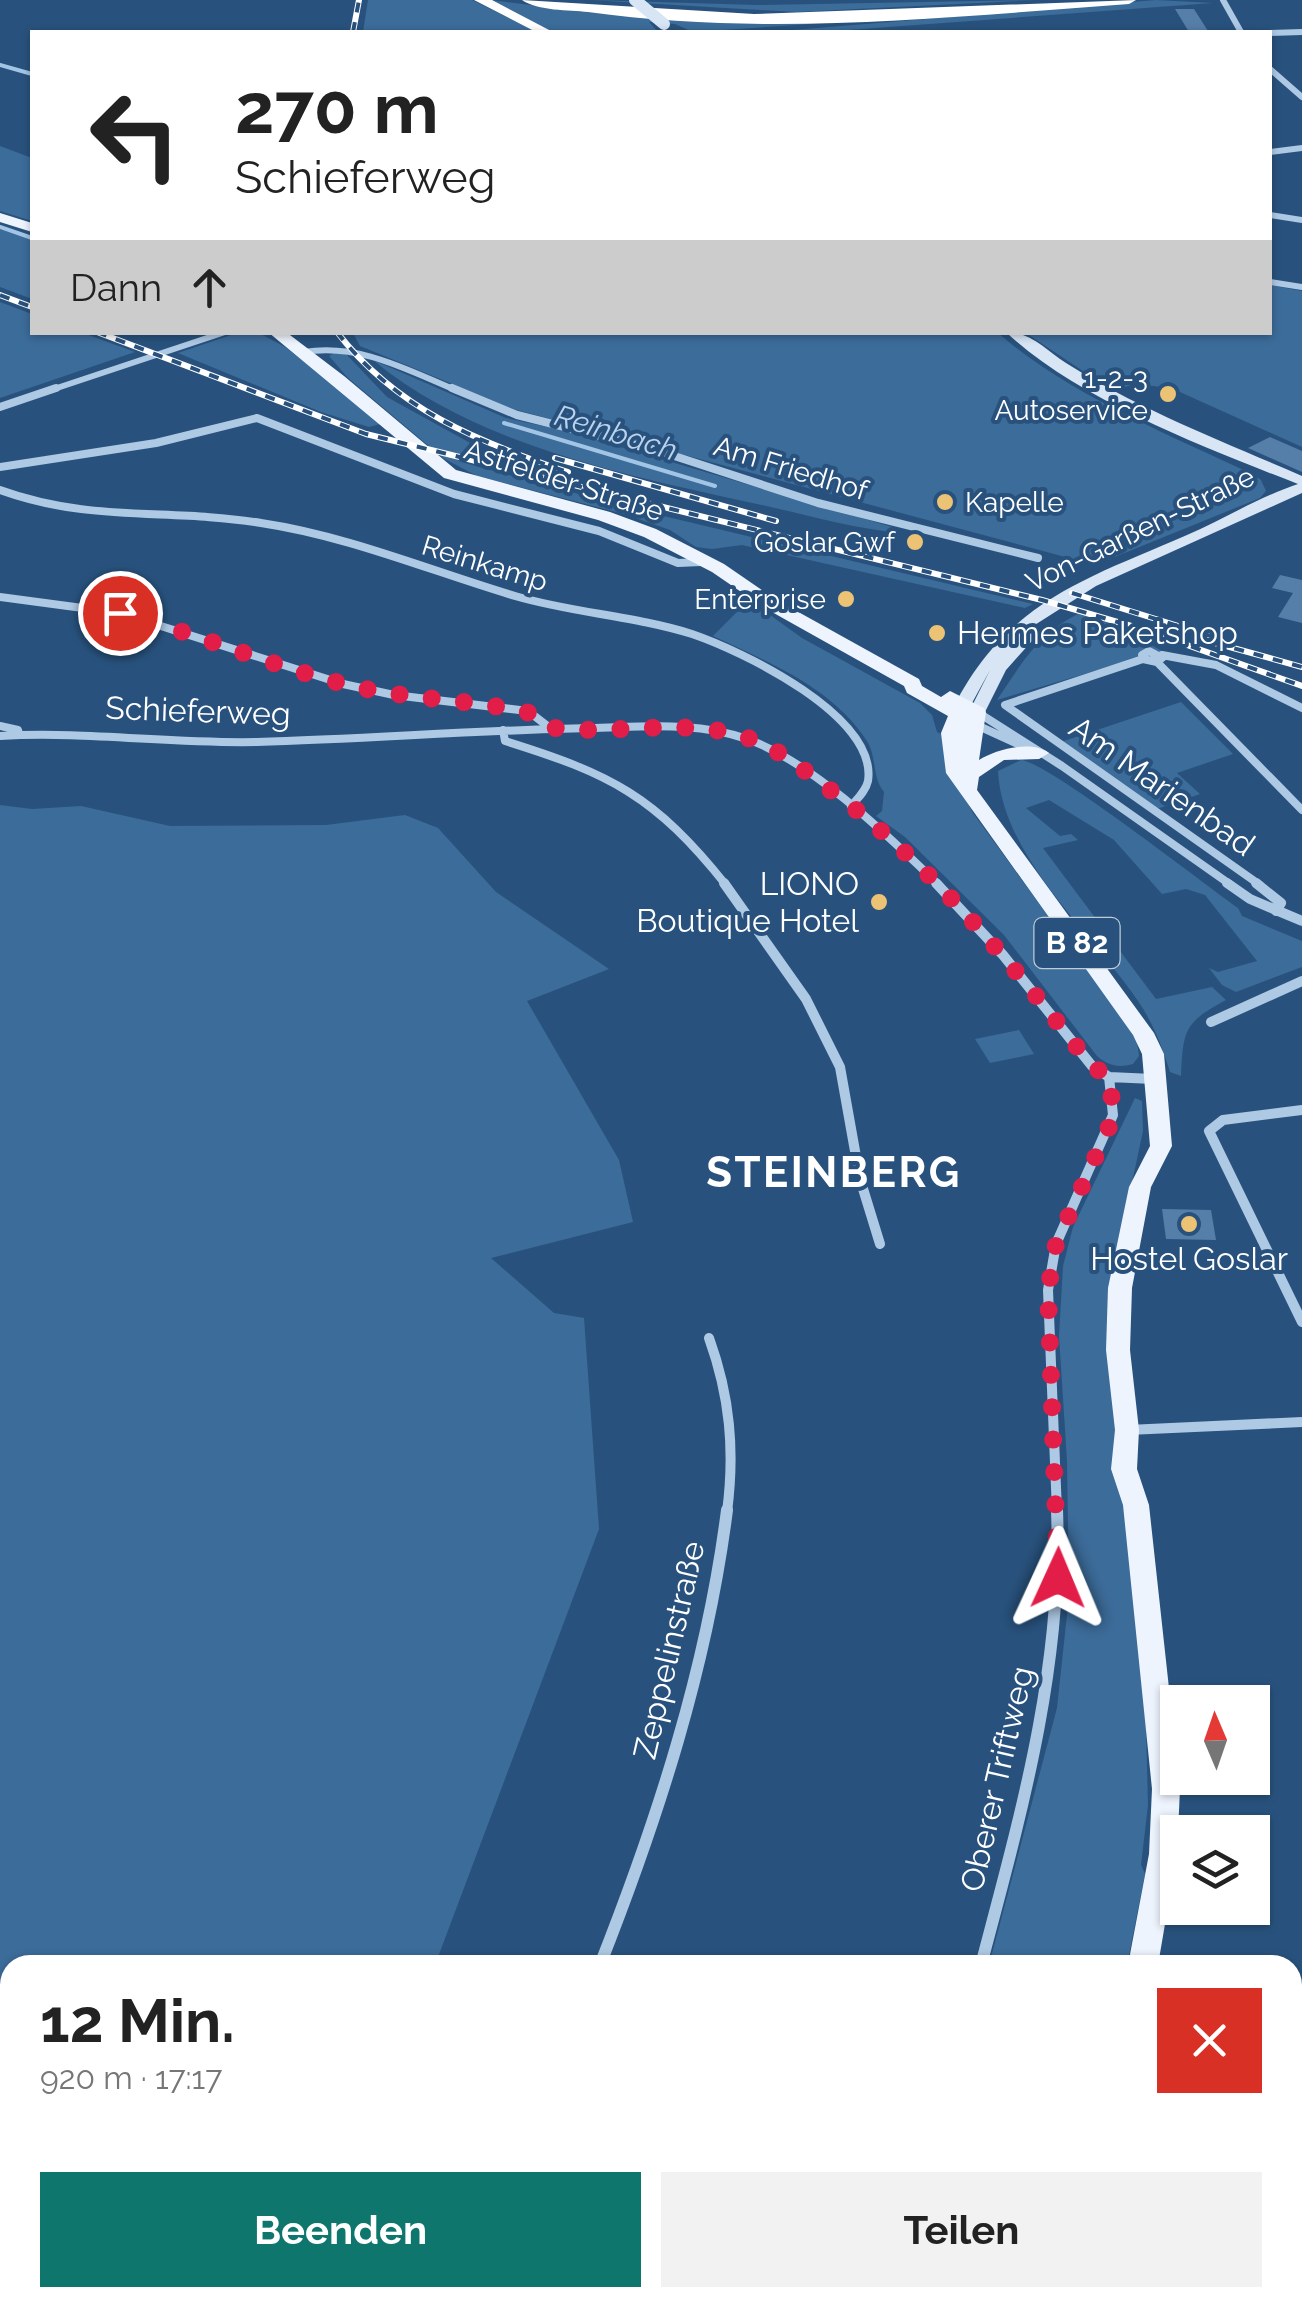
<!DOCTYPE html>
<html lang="de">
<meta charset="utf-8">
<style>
:root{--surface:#fff;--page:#f2f2f2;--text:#222;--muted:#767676;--accent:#0f766e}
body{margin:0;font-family:Raleway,sans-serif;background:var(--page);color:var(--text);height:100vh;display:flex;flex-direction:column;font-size:38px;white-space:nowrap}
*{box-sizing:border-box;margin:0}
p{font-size:32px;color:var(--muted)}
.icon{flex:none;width:55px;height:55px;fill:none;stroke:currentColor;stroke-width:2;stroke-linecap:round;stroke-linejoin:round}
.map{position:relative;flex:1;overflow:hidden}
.drawer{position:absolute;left:0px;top:1955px;width:1302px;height:352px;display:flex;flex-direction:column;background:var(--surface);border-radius:30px 30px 0 0;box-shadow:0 2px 8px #0004}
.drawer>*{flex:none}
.top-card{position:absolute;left:30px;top:30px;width:1242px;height:305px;border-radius:0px;box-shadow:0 2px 8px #0004;background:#fff;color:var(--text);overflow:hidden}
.needle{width:65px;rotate:358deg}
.controls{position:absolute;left:1160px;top:1685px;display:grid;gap:20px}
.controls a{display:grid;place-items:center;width:110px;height:110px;border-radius:0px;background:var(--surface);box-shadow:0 2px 8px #0004;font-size:50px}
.pin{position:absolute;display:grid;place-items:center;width:85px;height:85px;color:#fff;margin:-42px;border:5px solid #fff;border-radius:50%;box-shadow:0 2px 10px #0007}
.me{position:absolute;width:110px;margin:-55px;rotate:1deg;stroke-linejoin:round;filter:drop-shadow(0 0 8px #0008)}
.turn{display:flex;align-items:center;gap:35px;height:210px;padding:0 40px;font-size:45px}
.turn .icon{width:130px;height:130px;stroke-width:2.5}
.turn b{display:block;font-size:70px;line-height:85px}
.then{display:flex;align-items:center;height:95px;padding:0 40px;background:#0003;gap:20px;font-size:38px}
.round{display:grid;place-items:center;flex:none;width:105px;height:105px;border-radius:0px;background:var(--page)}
.overview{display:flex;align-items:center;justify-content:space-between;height:170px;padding:0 40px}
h1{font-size:60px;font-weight:700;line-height:75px}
.primary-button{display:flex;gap:20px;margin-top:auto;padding:20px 40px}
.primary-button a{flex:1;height:115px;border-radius:0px;background:var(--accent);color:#fff;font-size:40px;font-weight:700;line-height:115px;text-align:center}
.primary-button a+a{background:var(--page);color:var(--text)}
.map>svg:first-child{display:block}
</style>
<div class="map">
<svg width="1302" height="2306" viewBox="0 0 1302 2306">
<rect width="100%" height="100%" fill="#28527d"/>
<path fill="#3c6c9a" d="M368,0H472L538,32H363Z
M490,0L556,8L825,23L693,32L675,24L649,22L658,32H553Z
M590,0L757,5L1038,0L796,12Z
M1156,0L1213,3L821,32H768Z
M0,146L32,158V221L0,211Z
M0,229L32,240V299L0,287Z
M1270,285L1302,291V447L1171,388L1134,384L1113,391L1026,333L1270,332Z
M0,302L32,314V332L83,333L135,352L0,398Z
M237,333H259L285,347L384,423L369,427L321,412L178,353Z
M353,333H998C1070,395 1166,433 1252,474L1261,480L1266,491L1260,498L1095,565L513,409L360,346Z
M336,352L347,355L387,397L501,460L463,452L456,459L461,462L630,508L1033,604L1025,608L742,545L712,549L696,547L670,530L624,514L477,476L443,458L348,378L329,356Z
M373,360L506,418L566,431L899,529V533C851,528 804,514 757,504C629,476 475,445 373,360Z
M749,600L802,638L920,703L932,715L937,732L943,735L950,769L973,813L1126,1023L1137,1042L1139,1056L1133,1064C1118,1068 1109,1066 1097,1056L1004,935L905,837L876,816L882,811L884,792C872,778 877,757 867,741C832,687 768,662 713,636Z
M1078,614L1120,627L1162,651L997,700C1020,666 1038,633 1078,614Z
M1181,702L1233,754L1177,773L1200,794L1157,809L1061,742Z
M1021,760C1048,762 1204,884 1238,908L1242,916L1302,941V967L1236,992L1222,985L1209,968L1218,972L1257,961L1205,895L1186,889L1162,894L1114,840L1049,800L1026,808L1060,836L1071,834L1078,840L1043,848L1156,999L1212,987L1226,1000C1185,1022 1183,1029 1181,1076L1170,1072C1162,1046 1153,1023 1138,1001C1092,933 1002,856 998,771Z
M0,805L32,809L81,806L170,826L326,825L405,815L438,828L496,892L609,969L527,1001L619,1160L633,1222L491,1258L554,1313L584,1318L599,1529L435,1965H10V2298H218L210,2306H0Z
M1019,1030L1034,1054L990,1063L975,1039Z
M1135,1098L1142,1101L1143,1131L1122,1229L1110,1350L1146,1727L1148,1805L1141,1865L1145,1874L1127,1965H989L1057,1708L1069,1596L1067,1461L1059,1336L1063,1266L1073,1227Z
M489,2298H680L679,2306H488Z
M957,2298H1092L1091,2306H958Z"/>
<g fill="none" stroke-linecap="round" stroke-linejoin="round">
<path stroke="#a3c5e5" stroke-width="4" d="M0,65L32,74
M0,227L32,238
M504,423L715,486"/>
</g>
<path fill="#557ea8" d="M1175,9H1194L1208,31L1189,32Z
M1270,437L1302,451V472L1248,448Z
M1280,575L1302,580V623L1278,617L1293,593L1272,588Z
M1162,1209L1211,1210L1216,1240L1166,1239Z"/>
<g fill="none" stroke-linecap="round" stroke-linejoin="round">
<path stroke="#aec9e4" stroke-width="6" d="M1223,0L1241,32
M1270,33L1302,32
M1270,69L1302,97
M1270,152L1302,148
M1270,215L1302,220
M1270,282L1302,287
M304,352C360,343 407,370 458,391
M48,391L225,332"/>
<path stroke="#aec9e4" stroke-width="8" d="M452,388L517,415L656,450L818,503L1038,558
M0,407L56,388
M0,467L156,443L257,418L454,494L599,531L678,563L701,562
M0,490C91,523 169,508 261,523C348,536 431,571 515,596C573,613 635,616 692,634C742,651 878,716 868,781C866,791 857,799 851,806
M0,597L120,613L343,684L394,695L528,711L550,728
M1149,651L1162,658L1157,662L1143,659L1142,655Z
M1162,655L1216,665L1302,708
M1143,659L1005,705L1260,885
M1157,662L1302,810
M977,712L1062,766L1231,885
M972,723L1029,749
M0,726L18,730L19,734
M503,730L505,741C611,774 655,796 726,885
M0,736C86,731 171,744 257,742C368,739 479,730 590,728C642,727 697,721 747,739C813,762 889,837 939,885"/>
<path stroke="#aec9e4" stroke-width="10" d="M724,883L806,999L840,1067L860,1179L880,1244
M936,883L1003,955L1092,1066L1109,1077L1153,1079
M1227,883L1250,899L1302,921
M1256,883L1281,903L1276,911
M1211,1022L1302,981
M1302,1110L1223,1120L1209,1131L1302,1322
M709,1338C730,1396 735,1451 727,1512
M1128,1430L1302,1422
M1057,1512L1048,1290L1056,1244L1113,1115L1109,1077"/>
<path stroke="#aec9e4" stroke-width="12" d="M600,1965C658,1818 707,1667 727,1510
M981,1965C1021,1814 1063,1667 1057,1510
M1292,1997H1302
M949,2298L950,2306
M460,2306L464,2298
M1105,2306L1107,2298"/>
<path fill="#d7e5f5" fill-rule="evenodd" d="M1006,332C1031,332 1046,350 1066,363C1140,410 1222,441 1302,476V493L1096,586L1030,628L1040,632L1006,670L983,716H971L969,712L990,670L966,714L958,719L950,714C1004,603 1081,581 1187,535C1224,519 1259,497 1298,484C1208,449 1076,399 1006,332Z"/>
<path fill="#eef4fd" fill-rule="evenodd" d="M0,213L32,223V232L0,222Z
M268,332H286L344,376L456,470L610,512L656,529L724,564L775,599L919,679L922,686L941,697L950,691L984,708L986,712L979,760C996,749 1032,740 1049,753L1039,759L1004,760L979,777L977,790L1154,1033L1164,1054L1172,1146L1151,1187L1132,1288L1130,1350L1139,1430L1137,1469L1149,1505L1180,1789L1177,1854L1158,1965H1128L1149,1854L1152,1789L1123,1505L1111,1469L1115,1430L1106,1350L1108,1288L1129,1187L1150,1146L1142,1054L1133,1035L946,773L941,733L948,716L907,693L904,686L763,607L712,572L644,537L598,520L444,478Z
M1233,2298H1266L1269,2306H1236Z"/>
<path fill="#fff" fill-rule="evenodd" d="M474,0H492L553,32H536Z
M522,0L754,14L1136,0L1129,4C950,17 767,37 588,12C569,10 538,11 522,0Z"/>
<defs>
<path id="rail" d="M353,32L359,0
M0,295L32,307
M97,332L366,434L1042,600L1145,630L1302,686
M337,332C396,409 478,442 568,472
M555,458L776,521
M1072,593L1230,642
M1215,643L1302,667"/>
</defs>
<use href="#rail" stroke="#fff" stroke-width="6"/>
<use href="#rail" stroke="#28527d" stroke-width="4" stroke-dasharray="10" stroke-linecap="butt"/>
<path stroke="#d7e5f5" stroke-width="12" d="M635,0L664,24"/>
</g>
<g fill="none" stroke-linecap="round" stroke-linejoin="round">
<path stroke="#e11d48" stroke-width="18" stroke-dasharray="0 32.4" d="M120,613C196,633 268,665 344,684C403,699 464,699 523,711C535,713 543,727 555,728C624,736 699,713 765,745C789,757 811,776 833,792C936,869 1013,966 1092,1066L1109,1077L1114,1116L1056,1244L1048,1290L1058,1578"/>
</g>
<g fill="#ecc375" stroke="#28527d" stroke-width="4">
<circle cx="1168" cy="394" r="10"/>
<circle cx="945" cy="502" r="10"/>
<circle cx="915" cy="542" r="10"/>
<circle cx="846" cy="599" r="10"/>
<circle cx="937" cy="633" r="10"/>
<circle cx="879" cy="902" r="10"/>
<circle cx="1189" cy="1224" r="10"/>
</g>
<g text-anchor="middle" stroke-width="8" stroke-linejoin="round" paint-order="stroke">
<g font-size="28" fill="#fff" stroke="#28527d" text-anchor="end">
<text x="1148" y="388">1-2-3<tspan x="1148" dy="32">Autoservice</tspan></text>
<text x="965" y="512" text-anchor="start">Kapelle</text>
<text x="895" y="552">Goslar Gwf</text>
<text x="826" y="609">Enterprise</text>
</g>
<g font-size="28" fill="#fff" stroke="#28527d">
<text transform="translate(791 468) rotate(17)" y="10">Am Friedhof</text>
<text transform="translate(564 480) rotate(18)" y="10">Astfelder Straße</text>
<text transform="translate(1140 529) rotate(-26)" y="10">Von-Garßen-Straße</text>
<text transform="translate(485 563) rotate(17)" y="10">Reinkamp</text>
</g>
<g font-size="30" font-style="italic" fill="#b9d3ec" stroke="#28527d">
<text transform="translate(616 433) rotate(17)" y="10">Reinbach</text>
</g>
<rect fill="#28527d" stroke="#becbd8" stroke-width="2.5" x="1034.5" y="918" width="85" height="50" rx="8"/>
<g font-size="30" font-weight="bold" fill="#fff">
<text x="1077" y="953">B 82</text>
</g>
<g font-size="32" fill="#fff" stroke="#28527d" text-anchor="start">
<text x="957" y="644">Hermes Paketshop</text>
<text x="859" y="895" text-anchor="end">LIONO<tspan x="859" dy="37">Boutique Hotel</tspan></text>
<text x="1189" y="1270" text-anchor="middle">Hostel Goslar</text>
</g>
<g font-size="32" fill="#fff" stroke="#28527d">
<text transform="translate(198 711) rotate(2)" y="11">Schieferweg</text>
<text transform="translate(1162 786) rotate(35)" y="11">Am Marienbad</text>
<text transform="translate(669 1650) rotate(-77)" y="11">Zeppelinstraße</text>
<text transform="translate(997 1779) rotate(-77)" y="11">Oberer Triftweg</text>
</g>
<g font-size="42" font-weight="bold" letter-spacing="2.5" fill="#fff" stroke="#28527d">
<text x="834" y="1187">STEINBERG</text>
</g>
</g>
</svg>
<div class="controls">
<a><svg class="needle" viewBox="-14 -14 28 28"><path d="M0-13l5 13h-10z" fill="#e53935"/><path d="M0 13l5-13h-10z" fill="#767676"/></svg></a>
<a><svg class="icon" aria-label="layers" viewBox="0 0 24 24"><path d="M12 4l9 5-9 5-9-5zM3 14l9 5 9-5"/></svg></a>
</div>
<div class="pin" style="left:120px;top:613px;background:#d93025"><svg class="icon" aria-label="arrive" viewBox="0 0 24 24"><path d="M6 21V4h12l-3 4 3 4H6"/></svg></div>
<svg class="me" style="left:1058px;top:1578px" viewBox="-20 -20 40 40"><path d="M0-17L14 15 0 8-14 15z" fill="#e11d48" stroke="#fff" stroke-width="4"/></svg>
<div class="top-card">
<div class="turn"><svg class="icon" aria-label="left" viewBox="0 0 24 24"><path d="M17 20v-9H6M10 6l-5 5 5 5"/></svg><div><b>270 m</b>Schieferweg</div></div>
<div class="then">Dann<svg class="icon" aria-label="ahead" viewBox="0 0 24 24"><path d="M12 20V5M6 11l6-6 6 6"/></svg></div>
</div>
<section class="drawer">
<div class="overview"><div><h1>12 Min.</h1><p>920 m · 17:17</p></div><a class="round" style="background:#d93025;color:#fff"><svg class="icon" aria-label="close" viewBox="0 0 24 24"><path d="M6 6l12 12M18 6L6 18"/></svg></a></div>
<div class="primary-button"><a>Beenden</a><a>Teilen</a></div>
</section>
</div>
